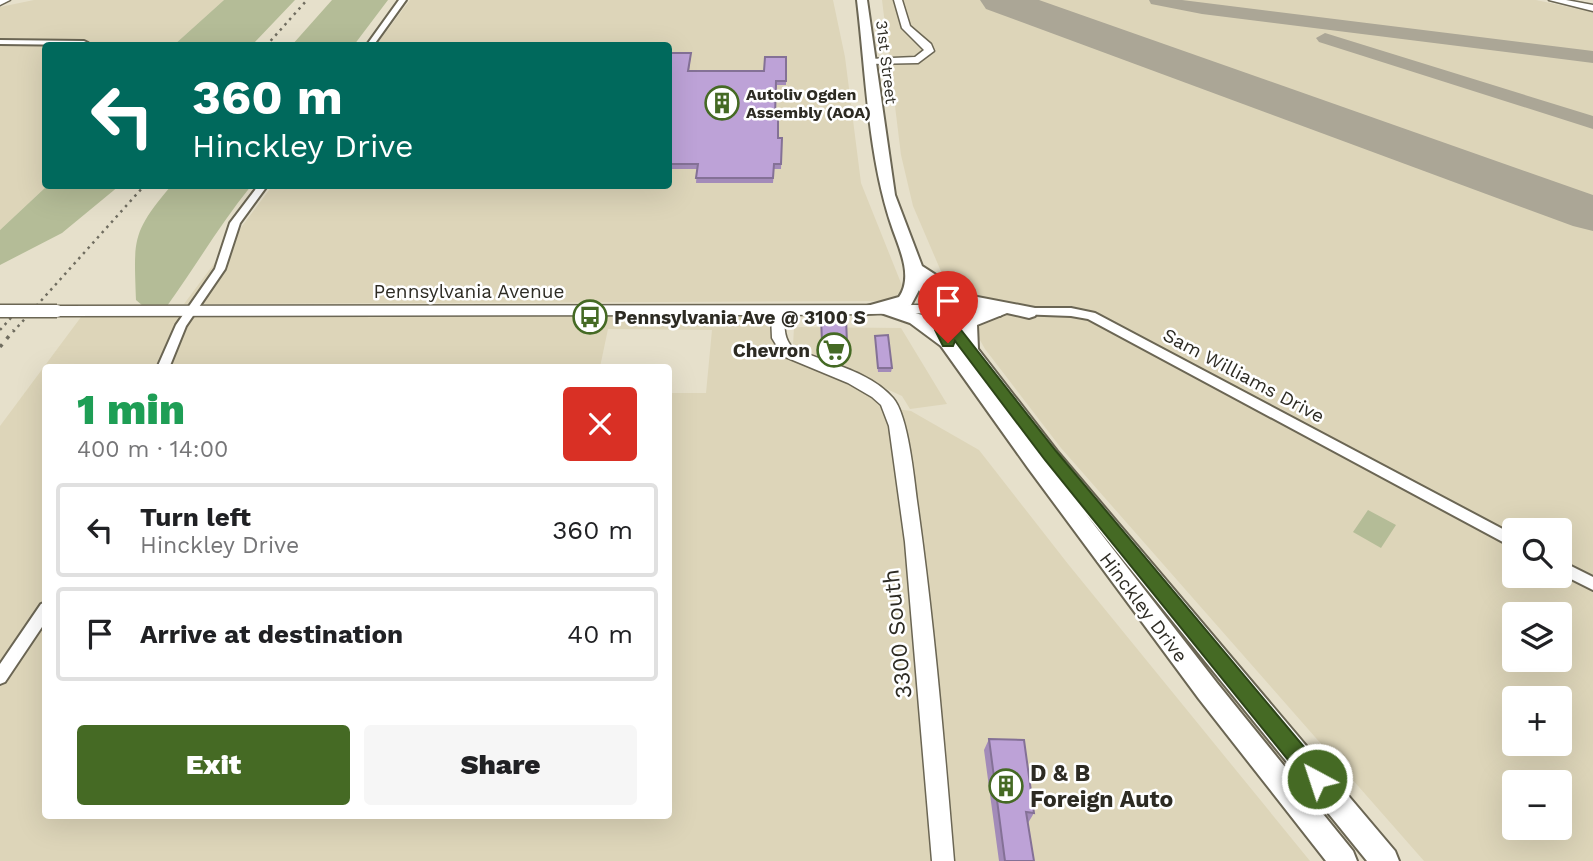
<!DOCTYPE html>
<meta charset="utf-8">
<style>
:root{--surface:#fff;--page:#f6f6f6;--text:#202124;--muted:#757577;--line:#e0e0e0;--accent:#456a24}
body{margin:0;font-family:"Work Sans",sans-serif;background:var(--page);color:var(--text);height:100vh;display:flex;flex-direction:column;font-size:26px;white-space:nowrap}
*{box-sizing:border-box;margin:0}
p{font-size:23px;color:var(--muted)}
.icon{flex:none;width:38px;height:38px;fill:none;stroke:currentColor;stroke-width:2;stroke-linecap:round;stroke-linejoin:round}
.map{position:relative;flex:1;overflow:hidden}
.sheet{position:absolute;left:42px;top:364px;width:630px;height:455px;display:flex;flex-direction:column;background:var(--surface);border-radius:7px;box-shadow:0 7px 28px #0002}
.sheet>*{flex:none}
.top-card{position:absolute;left:42px;top:42px;width:630px;height:147px;border-radius:7px;box-shadow:0 7px 28px #0002;background:#00695c;color:#fff;overflow:hidden}
.tools{position:absolute;left:1502px;top:518px;display:grid;gap:14px}
.tools a{display:grid;place-items:center;width:70px;height:70px;border-radius:7px;background:var(--surface);box-shadow:0 7px 28px #0002;font-size:35px}
.pin{position:absolute;display:grid;place-items:center;width:60px;height:60px;color:#fff;margin:-72px -30px;border-radius:50% 50% 50% 0;rotate:-45deg;box-shadow:0 0 7px #0007}
.pin .icon{rotate:45deg}
.me{position:absolute;width:77px;margin:-38px;rotate:320deg;stroke-linejoin:round;filter:drop-shadow(0 0 5px #0008)}
.turn{display:flex;align-items:center;gap:24px;height:147px;padding:0 35px;font-size:32px}
.turn .icon{width:91px;height:91px;stroke-width:2.5}
.turn b{display:block;font-size:49px;line-height:60px}
.round{display:grid;place-items:center;flex:none;width:74px;height:74px;border-radius:7px;background:var(--page)}
.overview{display:flex;align-items:center;justify-content:space-between;height:119px;padding:0 35px}
h1{font-size:42px;font-weight:800;line-height:52px;color:#1e9e55}
.primary-button{display:flex;gap:14px;margin-top:auto;padding:14px 35px}
.primary-button a{flex:1;height:80px;border-radius:7px;background:var(--accent);color:#fff;font-size:28px;font-weight:800;line-height:80px;text-align:center}
.primary-button a+a{background:var(--page);color:var(--text)}
ul{padding:0;list-style:none}
li{display:flex;align-items:center;gap:21px;height:94px;margin:0 14px 10px;padding:0 21px;border:4px solid var(--line);border-radius:7px}
li div{flex:1}
li b{display:block;font-size:26px}
li em{font-style:normal}
.map>svg:first-child{display:block}
</style>
<div class="map">
<svg width="1593" height="861" viewBox="0 0 1593 861">
<rect width="100%" height="100%" fill="#e6e0cb"/>
<path fill="#ddd5b9" fill-rule="evenodd" d="M34,0H224L174,45L46,46L47,186L0,230V7Z
M410,0H833L845,57L861,183L903,288L892,301L184,304L272,186H668V46L376,45Z
M882,0H1536L1593,12V861H1424L1061,448L985,349L940,269L913,206L901,155ZM1514,530H1559V576H1514ZM1514,614H1559V660H1514ZM1514,698H1559V744H1514ZM1514,782H1559V828H1514Z
M771,315V337L783,355L878,394L889,408L911,411L979,450L1068,564L1310,861H0V426L81,317ZM608,329L712,330L706,393H669L668,816H46V368L600,367Z
M794,327L901,328L947,404L910,409L902,396L793,346Z"/>
<path fill="#b4bc97" d="M224,0H295L252,45H174Z
M332,0H388L354,45H292Z
M47,186H119L62,233L0,265V230Z
M171,186H251C220,224 196,266 167,306H143L136,300C134,240 131,233 171,186Z
M1368,510L1396,525L1381,548L1353,532Z"/>
<g fill="none" stroke-linecap="round" stroke-linejoin="round">
<path fill="#aba696" fill-rule="evenodd" d="M1000,0H1020L1026,6L1018,11Z
M1149,0H1182L1593,51V63L1202,14L1151,4Z
M1325,33L1593,116V129L1319,42L1316,38Z"/>
<path fill="#aba696" fill-rule="evenodd" d="M980,0H1039L1593,195V231L1573,226L986,9Z"/>
<defs>
<path id="minor" d="M399,0H406L373,46H366Z
M0,40L84,41L88,43L84,45L0,44Z
M258,186H267L240,223L225,269L186,326L169,368H157L176,325L215,269L230,223Z
M938,306L1000,308L1005,312L1000,316L934,312L933,310Z
M1021,308H1071L1095,313L1514,535V548L1088,319L1071,316L1017,314L1016,312L1017,310Z
M1559,560L1593,577V590L1559,573Z
M46,602V621L5,682L0,684V664L41,604Z"/>
<path id="tertiary" d="M894,0H902L910,26L931,44L934,51L918,63L867,64L865,62L870,59L915,57L924,50L902,28Z
M1549,0H1566L1593,5V11Z
M938,305L943,307L945,310L943,313L785,315C784,328 784,339 793,348C824,362 870,371 893,398C908,415 914,477 917,501C934,620 944,741 954,861H932L905,542L889,426L881,405L872,397L848,383L783,356L772,338L771,315L57,316L50,311L57,306Z"/>
<path id="primary" d="M857,0H867L895,195L922,266L967,295L1035,308L1037,312L1035,316L1029,318L1007,313L977,325L978,349L1057,451L1395,851L1399,861H1367L1085,513L1217,683L1353,851L1357,861H1326L1199,699L1028,468L941,346L910,323L881,313L867,314L865,310L867,306L899,297C913,277 900,250 893,230C868,159 866,75 857,0ZM919,290L931,313L932,322L922,315L899,308L911,305ZM936,291L957,304L987,310L962,318L960,326Z"/>
<path id="motorway" d="M0,0H10L0,5Z"/>
</defs>
<use href="#minor" stroke="#6b6654" stroke-width="4"/>
<use href="#tertiary" stroke="#6b6654" stroke-width="3"/>
<use href="#primary" stroke="#6b6654" stroke-width="4"/>
<use href="#motorway" stroke="#6b6654" stroke-width="3"/>
<use href="#minor" fill="#fff" fill-rule="evenodd"/>
<use href="#tertiary" fill="#fff" fill-rule="evenodd"/>
<use href="#primary" fill="#fff" fill-rule="evenodd"/>
<use href="#motorway" fill="#fff" fill-rule="evenodd"/>
<path stroke="#706d60" stroke-width="2.5" stroke-dasharray="2.5 4.5" stroke-linecap="butt" d="M266,46L307,0
M0,330L18,310
M13,332L144,186"/>
<path stroke="#706d60" stroke-width="3.5" stroke-dasharray="3.5 7" stroke-linecap="butt" d="M0,347L14,330"/>
<defs>
<path id="tertiary-bridge" d="M0,311H57"/>
</defs>
<use href="#tertiary-bridge" stroke="#6b6654" stroke-width="15" stroke-linecap="butt"/>
<use href="#tertiary-bridge" stroke="#fff" stroke-width="12"/>
</g>
<path fill="#a38bb9" d="M668,53H691L689,71H764L786,57V85H777L775,117L778,138H782L781,169H774L773,183H696L697,169H668Z
M821,318L847,343V357L822,356Z
M875,336L892,368L891,372H878Z
M989,739L1034,813L1028,823L1034,861H999L984,750Z"/>
<path fill="#bda2d7" stroke="#847196" stroke-width="2" d="M668,53H691L688,71H764L765,57H786V81H776L775,117H778V138H782L781,164H774L773,178H696L698,164H668Z
M821,318H846L847,343L822,342Z
M888,335L892,368H878L875,336Z
M989,739L1024,740L1034,813L1026,812L1034,861H1005Z"/>
<path fill="#456a24" stroke="#2d4517" stroke-width="2" d="M938,305L943,307L1056,451L1325,772L1328,779L1325,787L1317,790L1310,787L1045,460L955,341L953,346H943L935,330L931,310Z"/>
<defs>
<symbol id="building-ring" viewBox="-11 -11 22 22"><circle r="9.5" fill="#fff" stroke="#456a24" stroke-width="1.5"/><path d="M-4-6H4V6H1V3H-1V6H-4ZM-2.5-4.3h1.7v1.8h-1.7ZM.8-4.3h1.7v1.8H.8ZM-2.5-1h1.7V.8h-1.7ZM.8-1h1.7V.8H.8Z" fill="#456a24"/></symbol>
<symbol id="bus-ring" viewBox="-11 -11 22 22"><circle r="9.5" fill="#fff" stroke="#456a24" stroke-width="1.5"/><path d="M-5-6H5V4H4V6H2V4H-2V6H-4V4H-5ZM-3.5-4V0h7V-4ZM-3.5 1.2v1.5H-2V1.2ZM2 1.2v1.5H3.5V1.2Z" fill="#456a24"/></symbol>
<symbol id="supermarket-ring" viewBox="-11 -11 22 22"><circle r="9.5" fill="#fff" stroke="#456a24" stroke-width="1.5"/><path d="M-6-5.5h2.5l.6 2H6L4.5 2H-2.5L-4.4-4H-6ZM-1.5 3.2a1.3 1.3 0 1 0 .1 0ZM3 3.2a1.3 1.3 0 1 0 .1 0Z" fill="#456a24"/></symbol>
</defs>
<g fill-rule="evenodd">
<use href="#building-ring" x="703" y="84" width="38" height="38"/>
<use href="#bus-ring" x="571" y="298" width="38" height="38"/>
<use href="#supermarket-ring" x="815" y="331" width="38" height="38"/>
<use href="#building-ring" x="987" y="767" width="38" height="38"/>
</g>
<g text-anchor="middle" stroke-width="5" stroke-linejoin="round" paint-order="stroke">
<g font-size="16" fill="#2d2b23" stroke="#fff">
<text transform="translate(887 62) rotate(83)" y="6">31st Street</text>
</g>
<g font-size="16" font-weight="bold" fill="#2d2b23" stroke="#fff" text-anchor="start">
<text x="746" y="100">Autoliv Ogden<tspan x="746" dy="18">Assembly (AOA)</tspan></text>
</g>
<g font-size="19" fill="#2d2b23" stroke="#fff">
<text x="469" y="298">Pennsylvania Avenue</text>
<text transform="translate(1244 375) rotate(28)" y="7">Sam Williams Drive</text>
<text transform="translate(1144 607) rotate(53)" y="7">Hinckley Drive</text>
</g>
<g font-size="19" font-weight="bold" fill="#2d2b23" stroke="#fff" text-anchor="start">
<text x="614" y="324">Pennsylvania Ave @ 3100 S</text>
<text x="810" y="357" text-anchor="end">Chevron</text>
</g>
<g font-size="23" fill="#2d2b23" stroke="#fff">
<text transform="translate(897 634) rotate(-96)" y="8">3300 South</text>
</g>
<g font-size="23" font-weight="bold" fill="#2d2b23" stroke="#fff" text-anchor="start">
<text x="1030" y="781">D &amp; B<tspan x="1030" dy="26">Foreign Auto</tspan></text>
</g>
</g>
</svg>
<div class="tools">
<a><svg class="icon" aria-label="search" viewBox="0 0 24 24"><circle cx="10" cy="10" r="6"/><path d="M15 15l6 6"/></svg></a>
<a><svg class="icon" aria-label="layers" viewBox="0 0 24 24"><path d="M12 4l9 5-9 5-9-5zM3 14l9 5 9-5"/></svg></a>
<a>+</a>
<a>−</a>
</div>
<div class="pin" style="left:948px;top:343px;background:#d93025"><svg class="icon" aria-label="arrive" viewBox="0 0 24 24"><path d="M6 21V4h12l-3 4 3 4H6"/></svg></div>
<svg class="me" style="left:1317px;top:779px" viewBox="-20 -20 40 40"><circle r="17" fill="#456a24" stroke="#fff" stroke-width="3"/><path d="M0-11L8 9 0 5-8 9z" fill="#fff"/></svg>
<div class="top-card">
<div class="turn"><svg class="icon" aria-label="left" viewBox="0 0 24 24"><path d="M17 20v-9H6M10 6l-5 5 5 5"/></svg><div><b>360 m</b>Hinckley Drive</div></div>
</div>
<section class="sheet">
<div class="overview"><div><h1>1 min</h1><p>400 m · 14:00</p></div><a class="round" style="background:#d93025;color:#fff"><svg class="icon" aria-label="close" viewBox="0 0 24 24"><path d="M6 6l12 12M18 6L6 18"/></svg></a></div>
<ul>
<li><svg class="icon" aria-label="left" viewBox="0 0 24 24"><path d="M17 20v-9H6M10 6l-5 5 5 5"/></svg><div><b>Turn left</b><p>Hinckley Drive</p></div><em>360 m</em></li>
<li><svg class="icon" aria-label="arrive" viewBox="0 0 24 24"><path d="M6 21V4h12l-3 4 3 4H6"/></svg><div><b>Arrive at destination</b></div><em>40 m</em></li>
</ul>
<div class="primary-button"><a>Exit</a><a>Share</a></div>
</section>
</div>
